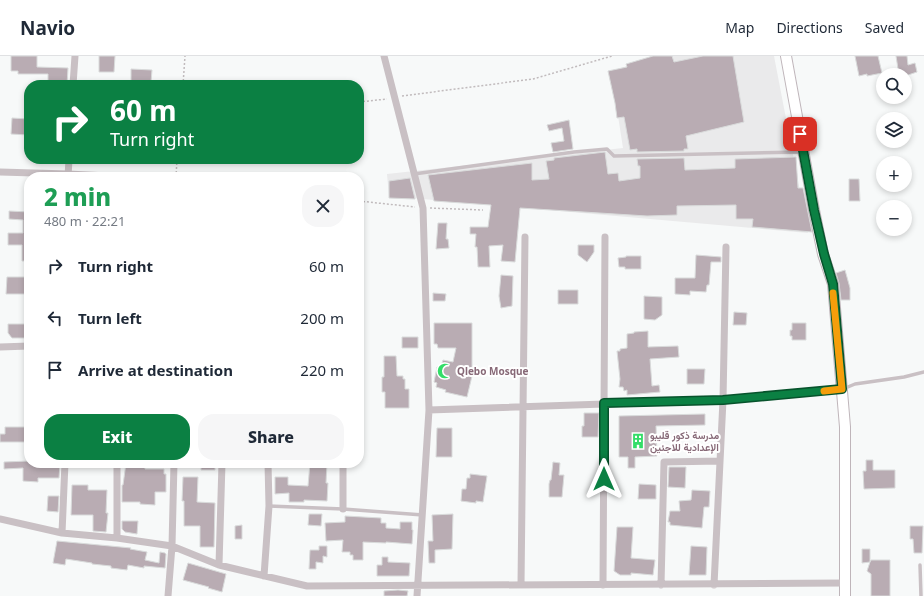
<!DOCTYPE html>
<meta charset="utf-8">
<style>
:root{--surface:#fff;--page:#f6f6f7;--text:#1f2937;--muted:#747a83;--line:#e0e1e3;--accent:#0b8043}
body{margin:0;font-family:"Noto Sans",Vazirmatn,sans-serif;background:var(--page);color:var(--text);height:100vh;display:flex;flex-direction:column;font-size:15px;white-space:nowrap}
*{box-sizing:border-box;margin:0}
p{font-size:13px;color:var(--muted)}
.icon{flex:none;width:22px;height:22px;fill:none;stroke:currentColor;stroke-width:2;stroke-linecap:round;stroke-linejoin:round}
.map{position:relative;flex:1;overflow:hidden}
.drawer{position:absolute;left:24px;top:116px;width:340px;height:296px;display:flex;flex-direction:column;background:var(--surface);border-radius:16px;box-shadow:0 2px 6px #0003}
.drawer>*{flex:none}
.guide{position:absolute;left:24px;top:24px;width:340px;height:84px;border-radius:16px;box-shadow:0 2px 6px #0003;background:#0b8043;color:#fff;overflow:hidden}
.buttons{position:absolute;left:876px;top:12px;display:grid;gap:8px}
.buttons a{display:grid;place-items:center;width:36px;height:36px;border-radius:50%;background:var(--surface);box-shadow:0 2px 6px #0003;font-size:20px}
.pin{position:absolute;display:grid;place-items:center;width:34px;height:34px;color:#fff;margin:-17px;border-radius:8px;box-shadow:0 2px 6px #0006}
.me{position:absolute;width:44px;margin:-22px;rotate:0deg;stroke-linejoin:round;filter:drop-shadow(0 0 3px #0008)}
.turn{display:flex;align-items:center;gap:14px;height:84px;padding:0 20px;font-size:18px}
.turn .icon{width:52px;height:52px;stroke-width:2.5}
.turn b{display:block;font-size:28px;line-height:34px}
.round{display:grid;place-items:center;flex:none;width:42px;height:42px;border-radius:16px;background:var(--page)}
.summary{display:flex;align-items:center;justify-content:space-between;height:68px;padding:0 20px}
h1{font-size:24px;font-weight:800;line-height:30px;color:#1e9e55}
.button{display:flex;gap:8px;margin-top:auto;padding:8px 20px}
.button a{flex:1;height:46px;border-radius:16px;background:var(--accent);color:#fff;font-size:16px;font-weight:800;line-height:46px;text-align:center}
.button a+a{background:var(--page);color:var(--text)}
ul{padding:0;list-style:none}
li{display:flex;align-items:center;gap:12px;height:52px;padding:0 20px}
li div{flex:1}
li b{display:block;font-size:15px}
li em{font-style:normal}
header{display:flex;align-items:center;gap:24px;box-sizing:border-box;height:56px;padding:0 20px;background:var(--surface);border-bottom:1px solid var(--line)}
header strong{font-size:19px}
nav{display:flex;gap:22px;margin-inline-start:auto;font-size:14px}
.map>svg:first-child{display:block}
</style>
<header>
<strong>Navio</strong>
<nav><a>Map</a><a>Directions</a><a>Saved</a></nav>
</header>
<div class="map">
<svg width="924" height="540" viewBox="0 0 924 540">
<rect width="100%" height="100%" fill="#f7f9f9"/>
<path fill="#eaeaeb" d="M660,0H774L808,177L389,140L387,118L623,92L611,15Z"/>
<path fill="#b9acb3" stroke="#d9dbdb" d="M11,0H37V11L68,12L67,29H48V18H18V15H11Z
M99,0H115L114,16H99Z
M653,0H672L674,6L703,0H733L744,66L686,80L688,93H684V95L637,96V93L630,94L624,61L617,62L615,47L608,15L627,11L626,8Z
M855,0H878L882,17L867,20V18L859,20Z
M896,0H907L908,9L915,7L917,16L908,19H884V16L898,13Z
M131,13L152,14L151,26H131Z
M12,62L29,63V79L11,78Z
M569,64L573,93L553,96L551,87L564,85L562,72L549,75L547,69Z
M605,96L608,118L618,117L619,125L640,122V110H638L637,103L684,102L685,114L735,112V103L796,101L798,132H803L812,176L752,171L753,163H736V149L677,150V159L647,160L520,152L515,206L501,205L503,189L489,190L490,211H478L477,191H475L476,178H470V171H488L491,149L434,145L428,119L532,107V124L549,123L546,105L554,104V102Z
M410,122L415,143L389,142V125Z
M849,123H859L860,145H849Z
M9,155L29,156V205H22V189H8V177H23V164L9,163Z
M438,167H447L446,183H448L449,192L436,193Z
M578,189H594V196L587,206L578,199Z
M696,199L721,201V206H711L709,229H707L706,236L690,235V239L675,238V222H695Z
M626,200H641V213H625V211H619L618,202L626,201Z
M845,214L850,232V244H841L839,227L836,217Z
M501,219L513,220L512,250L501,252L499,240Z
M7,221H28L27,238H6Z
M558,234H578V248H558Z
M433,237L446,238L445,245H433Z
M644,240L662,241V259L655,264L644,263Z
M734,256L747,257L746,269H733Z
M434,267H472V320L467,341L445,336L446,334L436,331L437,327L434,326L437,311H441L443,304L453,306L456,292H438L437,288H434Z
M792,267H806V284H792V280H790V274H792Z
M8,268H29V282H12L8,277Z
M648,275V291L678,290L679,301L650,303L652,330L659,329L660,336L627,339V334L624,335L623,331H619L620,323L617,295H620V293L627,292V278L634,277V276Z
M402,281H418V292H402Z
M384,300H396L397,320H403V323H405V333H409V352H385V336H382V321H384Z
M687,313H705L704,328H687Z
M584,357H599L598,381H582V370H584Z
M705,358V369L656,370L657,400L635,401V412H628V401H619V360Z
M5,371H29V386H0V378H5Z
M437,372H452V401H436Z
M866,404H873V414H895V432L864,433L863,415H866Z
M29,405V407L60,408L59,422H38V426L23,425V412L4,413V406Z
M553,406L560,407L559,419H564L562,441H549V428L550,424H551Z
M126,407L145,409V413H164V418H166V436H155V449L140,448V446H122V429H123Z
M201,407H215V414H201Z
M310,407H327L326,427H328L327,445L304,444V446H289V437L275,438V421H288V429L308,430Z
M669,411H686L685,432L668,431Z
M470,418L487,420L483,446L476,445V447L461,445L462,433H466L467,422H470Z
M183,421H198L197,446L215,447L214,491H200V470H184V445H182Z
M639,428L656,429V443H638Z
M72,429H88V434H107L106,457H108L106,476L93,475V459H71Z
M692,434L710,435L709,451H704L702,472L670,469V466H668L670,455H680L679,445L691,444Z
M48,440H59L58,456L47,455Z
M309,458H322L321,470L308,469Z
M453,458L452,493L435,494V507H429L428,485H433L432,459Z
M345,460L381,462V467H386V472L400,473V466H412V474H413L412,488L386,486V487L363,486V504H353V499H350V496H342L343,484L326,485L325,467L345,466Z
M122,465H138L137,478L125,476L122,473Z
M242,469V483H235V470Z
M910,470H923L922,497H914L913,483H910Z
M617,471H633L631,502L655,504L653,519L631,517V519H620L614,515Z
M57,485L131,492L130,493L147,496L145,504L159,507L160,496L165,497L166,498L165,512L144,510V512L128,509L127,514L111,512V510L92,508V507L66,503L65,509L53,507Z
M319,490H327V501L323,500V507L316,506V513H309L310,494H319Z
M691,490L707,491L706,519H689Z
M862,493H870V506L871,504H890V540H871V518L867,515L870,506L862,507Z
M382,501H388V506L410,507L409,520H377V509H382Z
M188,507L226,518L222,536L208,532L209,531L183,524Z
M398,534L408,535L407,540H384V535Z"/>
<g fill="none" stroke-linecap="round" stroke-linejoin="round">
<defs>
<path id="secondary" d="M786,0L814,154L823,198L833,228L845,371V540"/>
</defs>
<use href="#secondary" stroke="#bfb5ba" stroke-width="12"/>
<path stroke="#c1bbbd" stroke-width="1.5" stroke-dasharray="2 2" stroke-linecap="butt" d="M183,29L185,0
M402,40L533,23L612,0
M359,46L387,43
M176,121L177,103
M359,145L415,151
M430,152L483,154"/>
<path stroke="#c9c0c4" stroke-width="3.5" d="M414,118L574,96L607,93L614,100L803,96
M843,333L855,328L904,321L924,316
M269,450L343,453L423,459
M920,509L921,540"/>
<path stroke="#c9c0c4" stroke-width="7" d="M384,0L423,152L429,354L417,540
M73,29L75,0
M0,116L68,118L128,121
M68,121L69,103
M0,291L29,290
M429,354L723,344L842,333
M117,407V482L172,490L219,509L307,530L845,527
M343,453V407
M0,463L62,477L117,482
M62,477L65,407
M219,509L222,407
M264,520L269,450L268,407
M521,529L525,181
M603,529L605,181
M661,529L664,406L720,405
M714,529L723,344L726,191
M168,540L172,490L174,407"/>
<use href="#secondary" stroke="#fff" stroke-width="10"/>
</g>
<g fill="none" stroke-linecap="round" stroke-linejoin="round">
<defs>
<path id="route" d="M604,423V347L723,344L842,333L833,228L824,198L814,154L800,78"/>
</defs>
<use href="#route" stroke="#07532c" stroke-width="10"/>
<use href="#route" stroke="#0b8043" stroke-width="7"/>
<path stroke="#f59e0b" stroke-width="7" d="M824,335L842,333L833,237"/>
</g>
<defs>
<symbol id="mosque-bare" viewBox="-9 -9 18 18"><path d="M3.5-4.9A6 6 0 1 0 3.5 4.9A5 5 0 1 1 3.5-4.9Z" fill="#33dd68" stroke="#fff" stroke-width="2.5" paint-order="stroke"/></symbol>
<symbol id="building-bare" viewBox="-9 -9 18 18"><path d="M-4-6H4V6H1V3H-1V6H-4ZM-2.5-4.3h1.7v1.8h-1.7ZM.8-4.3h1.7v1.8H.8ZM-2.5-1h1.7V.8h-1.7ZM.8-1h1.7V.8H.8Z" fill="#33dd68" stroke="#fff" stroke-width="2.5" paint-order="stroke"/></symbol>
</defs>
<g fill-rule="evenodd">
<use href="#mosque-bare" x="434" y="304" width="22" height="22"/>
<use href="#building-bare" x="627" y="374" width="22" height="22"/>
</g>
<g text-anchor="middle" stroke-width="4" stroke-linejoin="round" paint-order="stroke">
<g font-size="10" font-weight="bold" fill="#876977" stroke="#fff" text-anchor="start">
<text x="457" y="319">Qlebo Mosque</text>
<text x="650" y="383">مدرسة ذكور قليبو<tspan x="650" dy="12">الإعدادية للاجئين</tspan></text>
</g>
</g>
</svg>
<div class="buttons">
<a><svg class="icon" aria-label="search" viewBox="0 0 24 24"><circle cx="10" cy="10" r="6"/><path d="M15 15l6 6"/></svg></a>
<a><svg class="icon" aria-label="layers" viewBox="0 0 24 24"><path d="M12 4l9 5-9 5-9-5zM3 14l9 5 9-5"/></svg></a>
<a>+</a>
<a>−</a>
</div>
<div class="pin" style="left:800px;top:78px;background:#d93025"><svg class="icon" aria-label="arrive" viewBox="0 0 24 24"><path d="M6 21V4h12l-3 4 3 4H6"/></svg></div>
<svg class="me" style="left:604px;top:423px" viewBox="-20 -20 40 40"><path d="M0-17L14 15 0 8-14 15z" fill="#0b8043" stroke="#fff" stroke-width="4"/></svg>
<div class="guide">
<div class="turn"><svg class="icon" aria-label="right" viewBox="0 0 24 24"><path d="M7 20v-9h11M14 6l5 5-5 5"/></svg><div><b>60 m</b>Turn right</div></div>
</div>
<section class="drawer">
<div class="summary"><div><h1>2 min</h1><p>480 m · 22:21</p></div><a class="round"><svg class="icon" aria-label="close" viewBox="0 0 24 24"><path d="M6 6l12 12M18 6L6 18"/></svg></a></div>
<ul>
<li><svg class="icon" aria-label="right" viewBox="0 0 24 24"><path d="M7 20v-9h11M14 6l5 5-5 5"/></svg><div><b>Turn right</b></div><em>60 m</em></li>
<li><svg class="icon" aria-label="left" viewBox="0 0 24 24"><path d="M17 20v-9H6M10 6l-5 5 5 5"/></svg><div><b>Turn left</b></div><em>200 m</em></li>
<li><svg class="icon" aria-label="arrive" viewBox="0 0 24 24"><path d="M6 21V4h12l-3 4 3 4H6"/></svg><div><b>Arrive at destination</b></div><em>220 m</em></li>
</ul>
<div class="button"><a>Exit</a><a>Share</a></div>
</section>
</div>
